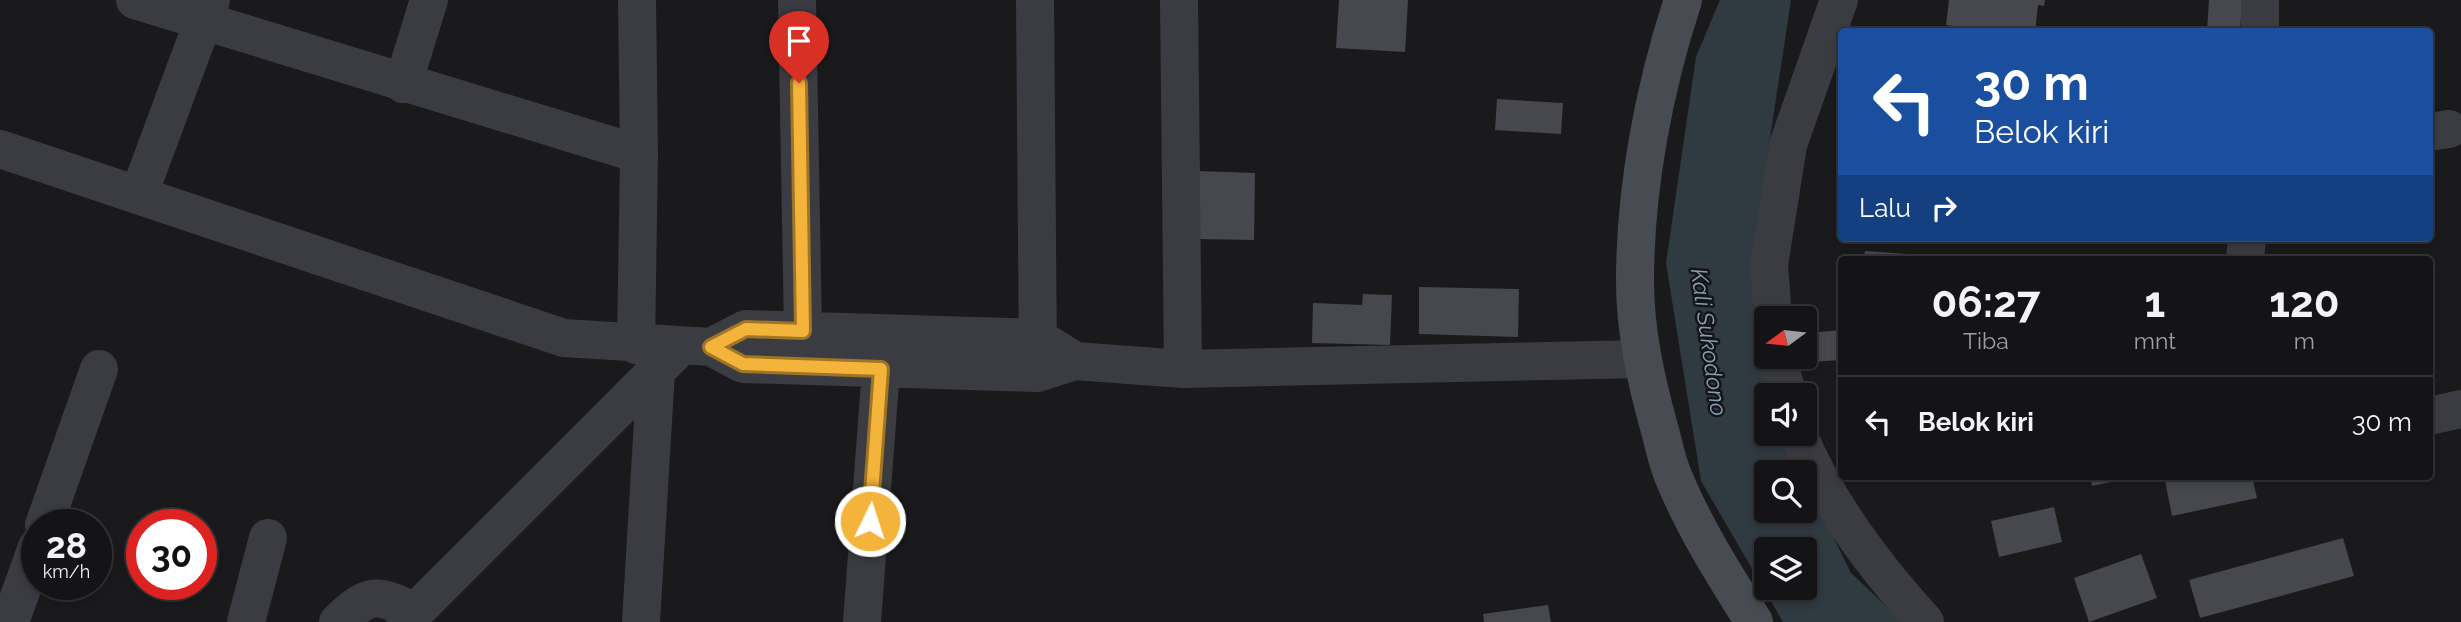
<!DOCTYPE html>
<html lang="id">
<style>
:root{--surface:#141416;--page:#212123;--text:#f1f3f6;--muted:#9d9ea1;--line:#333335}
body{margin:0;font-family:Raleway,sans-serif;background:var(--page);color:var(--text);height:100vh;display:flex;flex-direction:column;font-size:26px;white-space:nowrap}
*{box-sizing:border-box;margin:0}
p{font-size:23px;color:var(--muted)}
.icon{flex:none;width:38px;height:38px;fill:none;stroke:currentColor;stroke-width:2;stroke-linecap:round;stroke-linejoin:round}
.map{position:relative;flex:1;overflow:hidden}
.drawer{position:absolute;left:1838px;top:256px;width:595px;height:224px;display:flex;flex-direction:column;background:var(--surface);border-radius:7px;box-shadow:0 4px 10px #0003,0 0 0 2px var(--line)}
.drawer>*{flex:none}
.banner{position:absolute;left:1838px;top:28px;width:595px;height:214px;border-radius:7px;box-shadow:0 4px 10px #0003,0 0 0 2px var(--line);background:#1a4fa0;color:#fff;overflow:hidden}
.needle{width:46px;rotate:255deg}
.buttons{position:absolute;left:1754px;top:306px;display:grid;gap:14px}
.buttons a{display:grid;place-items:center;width:63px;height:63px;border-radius:7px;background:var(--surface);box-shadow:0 4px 10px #0003,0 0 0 2px var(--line);font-size:35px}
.speed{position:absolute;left:21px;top:509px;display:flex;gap:14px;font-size:35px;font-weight:700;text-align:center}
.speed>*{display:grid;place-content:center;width:91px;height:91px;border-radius:50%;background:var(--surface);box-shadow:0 4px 10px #0003,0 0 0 2px var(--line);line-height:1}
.speed small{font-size:18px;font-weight:400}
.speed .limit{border:10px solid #d22;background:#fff;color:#111}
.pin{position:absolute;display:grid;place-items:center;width:60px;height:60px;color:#fff;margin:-72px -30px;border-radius:50% 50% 50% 0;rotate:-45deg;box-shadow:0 0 7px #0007}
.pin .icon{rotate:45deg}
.me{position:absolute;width:77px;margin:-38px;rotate:4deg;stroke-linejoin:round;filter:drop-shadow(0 0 5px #0008)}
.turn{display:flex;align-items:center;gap:24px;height:147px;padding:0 21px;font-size:32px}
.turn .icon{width:91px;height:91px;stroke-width:2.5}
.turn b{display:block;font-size:49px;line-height:60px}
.then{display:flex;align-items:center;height:66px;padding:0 21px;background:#0003;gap:14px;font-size:26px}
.eta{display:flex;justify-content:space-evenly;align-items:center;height:119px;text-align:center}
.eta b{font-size:42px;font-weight:700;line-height:49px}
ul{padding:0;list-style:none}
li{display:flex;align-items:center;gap:21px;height:91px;padding:0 21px;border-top:2px solid var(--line)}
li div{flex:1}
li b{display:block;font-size:26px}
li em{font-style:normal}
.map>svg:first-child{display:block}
</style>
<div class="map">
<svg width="2461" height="622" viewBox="0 0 2461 622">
<rect width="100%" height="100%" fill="#1a1a1d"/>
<path fill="#303a41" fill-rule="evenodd" d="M1720,0H1791L1751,263L1767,395L1766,434H1784L1802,472H1766V511H1804V477L1851,573L1903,622H1783L1701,481L1666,263L1696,57ZM1766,550H1804V588H1766Z"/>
<path fill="#47484d" d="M1339,0H1408L1405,52L1336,48Z
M1949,0H2045L2044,6L2038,5L2035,32H1997L1946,25Z
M2209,0H2242L2240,32H2207Z
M1497,99L1563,103L1561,134L1495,130Z
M1198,171L1255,173L1254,240L1197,239Z
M1865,251L1949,257V259H1864Z
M1419,287L1519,289L1518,337L1419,334Z
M1363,294L1392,295L1390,345L1312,343L1313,303L1362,305Z
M1841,330V360L1810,362L1808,333Z
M2090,476H2134L2135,477L2092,486Z
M2189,476H2252L2257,498L2172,516L2165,481Z
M2054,507L2062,542L1999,557L1991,521Z
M2343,538L2354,576L2200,618L2189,580Z
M2141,554L2157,598L2089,622L2074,578Z
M1548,605L1551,622H1484L1483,614Z"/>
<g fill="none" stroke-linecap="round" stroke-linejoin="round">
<path stroke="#3b3c42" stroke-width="38" d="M135,0L639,154
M797,0L803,331
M1035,0L1038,362
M1179,0L1183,369
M2260,32V0
M403,84L429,0
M2429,132L2449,129
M0,149L564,338L711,347
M139,194L211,0
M2245,259L2247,238
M1773,318L1769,265L1788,145L1839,0
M746,329L1038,338L1075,361L1038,373L743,364L711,347Z
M636,345L639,154L637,0
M1777,357L1788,396
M1075,361L1183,369L1642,359
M2429,416L2461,409
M1798,434C1827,504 1874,566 1925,622
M44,525L99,369
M10,622L37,547
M246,622L268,538
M338,622C370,592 376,593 415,612
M405,622L681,346
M641,622L656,371
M862,622L881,369"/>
<path stroke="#494b52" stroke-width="38" d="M1683,0C1654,88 1635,188 1635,281C1635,331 1646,380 1659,427C1664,444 1667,463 1674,478C1695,529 1725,576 1754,622"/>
</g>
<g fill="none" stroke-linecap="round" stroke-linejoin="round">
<defs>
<path id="route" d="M799,83L803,331L746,329L711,347L743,364L881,369L870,521"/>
</defs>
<use href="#route" stroke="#9f7526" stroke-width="18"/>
<use href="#route" stroke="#f4b43b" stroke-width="12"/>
</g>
<g text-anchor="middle" stroke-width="5" stroke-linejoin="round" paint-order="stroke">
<g font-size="23" font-style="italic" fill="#84a0b7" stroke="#151518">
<text transform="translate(1709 342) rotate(82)" y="8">Kali Sukodono</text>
</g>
</g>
</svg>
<div class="buttons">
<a><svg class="needle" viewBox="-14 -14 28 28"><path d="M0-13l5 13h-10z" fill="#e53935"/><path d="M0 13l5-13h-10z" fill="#9d9ea1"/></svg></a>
<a><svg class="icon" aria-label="sound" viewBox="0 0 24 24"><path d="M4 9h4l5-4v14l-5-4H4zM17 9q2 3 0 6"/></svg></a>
<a><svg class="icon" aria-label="search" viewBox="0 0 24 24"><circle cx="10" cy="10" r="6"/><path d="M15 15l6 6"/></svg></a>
<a><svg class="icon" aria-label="layers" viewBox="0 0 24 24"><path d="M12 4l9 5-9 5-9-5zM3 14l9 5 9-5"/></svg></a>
</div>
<div class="speed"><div>28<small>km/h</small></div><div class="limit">30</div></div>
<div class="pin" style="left:799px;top:83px;background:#d93025"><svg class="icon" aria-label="arrive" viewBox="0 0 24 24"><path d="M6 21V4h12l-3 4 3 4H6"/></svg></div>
<svg class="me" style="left:870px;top:521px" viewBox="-20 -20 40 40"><circle r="17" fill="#f4b43b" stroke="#fff" stroke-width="3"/><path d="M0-11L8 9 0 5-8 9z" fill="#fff"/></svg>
<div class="banner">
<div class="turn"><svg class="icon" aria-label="left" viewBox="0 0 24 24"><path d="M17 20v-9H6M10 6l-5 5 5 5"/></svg><div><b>30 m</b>Belok kiri</div></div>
<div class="then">Lalu<svg class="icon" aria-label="right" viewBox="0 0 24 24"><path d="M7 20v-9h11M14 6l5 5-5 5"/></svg></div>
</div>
<section class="drawer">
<div class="eta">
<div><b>06:27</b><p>Tiba</p></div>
<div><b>1</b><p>mnt</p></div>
<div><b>120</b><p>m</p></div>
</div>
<ul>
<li><svg class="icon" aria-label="left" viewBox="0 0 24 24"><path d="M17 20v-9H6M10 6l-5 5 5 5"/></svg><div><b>Belok kiri</b></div><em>30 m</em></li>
</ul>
</section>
</div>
